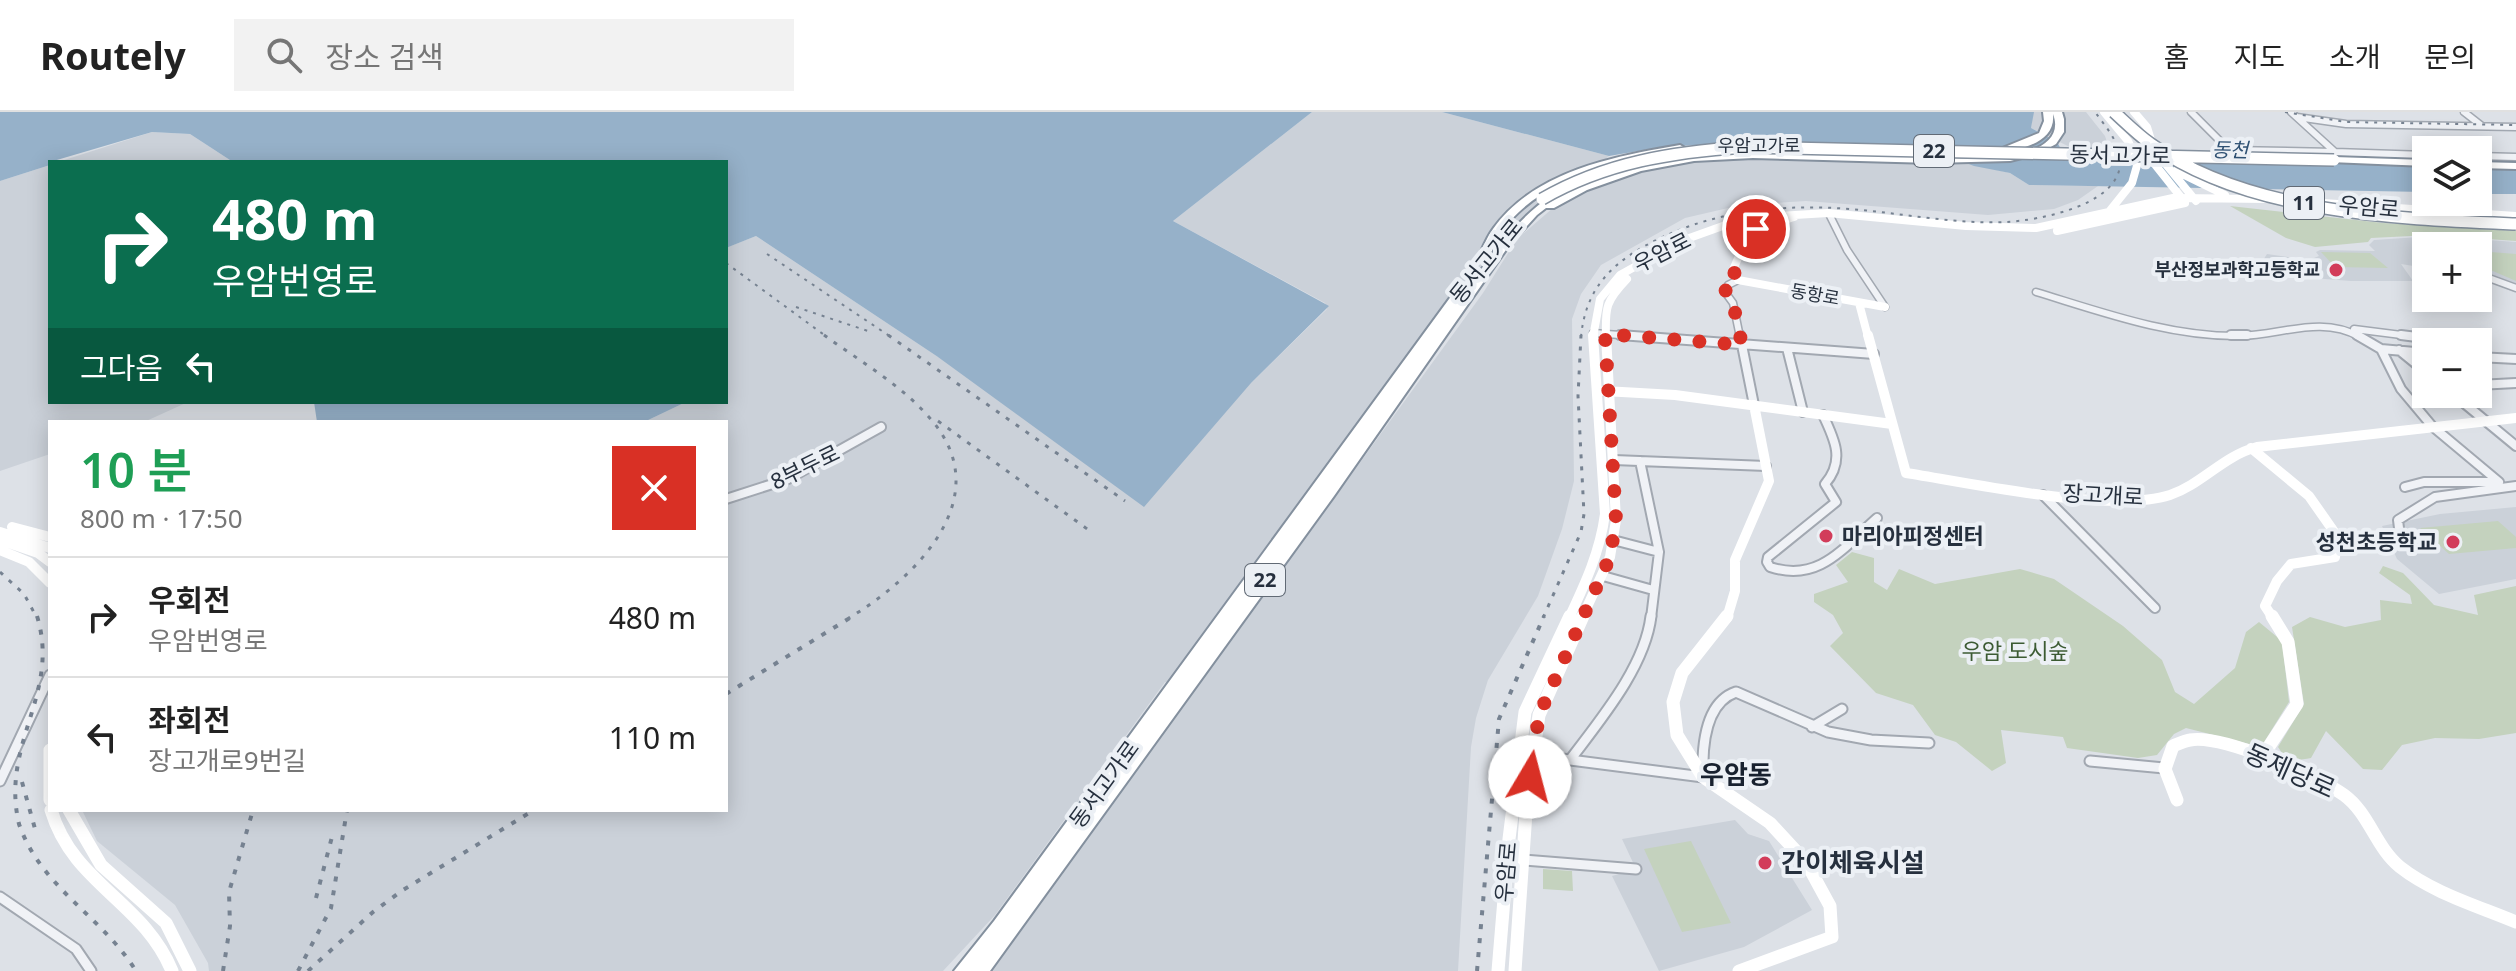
<!DOCTYPE html>
<html lang="ko">
<meta charset="utf-8">
<style>
:root{--surface:#fff;--page:#f2f2f2;--text:#222;--muted:#767676;--line:#e0e0e0}
body{margin:0;font-family:"Noto Sans","Noto Sans KR",sans-serif;background:var(--page);color:var(--text);height:100vh;display:flex;flex-direction:column;font-size:30px;white-space:nowrap}
*{box-sizing:border-box;margin:0}
p{font-size:26px;color:var(--muted)}
.icon{flex:none;width:44px;height:44px;fill:none;stroke:currentColor;stroke-width:2;stroke-linecap:round;stroke-linejoin:round}
.map{position:relative;flex:1;overflow:hidden}
.panel{position:absolute;left:48px;top:308px;width:680px;height:392px;display:flex;flex-direction:column;background:var(--surface);border-radius:0px;box-shadow:0 4px 20px #0003}
.panel>*{flex:none}
.banner{position:absolute;left:48px;top:48px;width:680px;height:244px;border-radius:0px;box-shadow:0 4px 20px #0003;background:#0b6e4f;color:#fff;overflow:hidden}
.controls{position:absolute;left:2412px;top:24px;display:grid;gap:16px}
.controls a{display:grid;place-items:center;width:80px;height:80px;border-radius:0px;background:var(--surface);box-shadow:0 4px 20px #0003;font-size:40px}
.pin{position:absolute;display:grid;place-items:center;width:68px;height:68px;color:#fff;margin:-34px;border:4px solid #fff;border-radius:50%;box-shadow:0 2px 8px #0007}
.me{position:absolute;width:88px;margin:-44px;rotate:8deg;stroke-linejoin:round;filter:drop-shadow(0 0 6px #0008)}
.turn{display:flex;align-items:center;gap:28px;height:168px;padding:0 32px;font-size:36px}
.turn .icon{width:104px;height:104px;stroke-width:2.5}
.turn b{display:block;font-size:56px;line-height:68px}
.then{display:flex;align-items:center;height:76px;padding:0 32px;background:#0003;gap:16px;font-size:30px}
.round{display:grid;place-items:center;flex:none;width:84px;height:84px;border-radius:0px;background:var(--page)}
.headline{display:flex;align-items:center;justify-content:space-between;height:136px;padding:0 32px}
h1{font-size:48px;font-weight:600;line-height:60px;color:#1e9e55}
ul{padding:0;list-style:none}
li{display:flex;align-items:center;gap:24px;height:120px;padding:0 32px;border-top:2px solid var(--line)}
li div{flex:1}
li b{display:block;font-size:30px}
li em{font-style:normal}
header{display:flex;align-items:center;gap:48px;box-sizing:border-box;height:112px;padding:0 40px;background:var(--surface);border-bottom:2px solid var(--line)}
header strong{font-size:38px}
nav{display:flex;gap:44px;margin-inline-start:auto;font-size:28px}
.search{width:560px;height:72px;background:var(--page);display:flex;align-items:center;gap:20px;box-sizing:border-box;padding:0 28px;border-radius:0px;color:var(--muted);font-size:30px}
.map>svg:first-child{display:block}
</style>
<header>
<strong>Routely</strong>
<div class="search"><svg class="icon" aria-label="search" viewBox="0 0 24 24"><circle cx="10" cy="10" r="6"/><path d="M15 15l6 6"/></svg>장소 검색</div>
<nav><a>홈</a><a>지도</a><a>소개</a><a>문의</a></nav>
</header>
<div class="map">
<svg width="2516" height="859" viewBox="0 0 2516 859">
<rect width="100%" height="100%" fill="#dde1e7"/>
<path fill="#cbd1d9" d="M1312,0H1442L1609,44L1559,88L1543,84L1473,168L1178,575L1165,570L995,803L943,859H209L208,851L175,793L97,729L82,698H726V310H644L686,290H726V136L756,124L938,245L1251,271L1327,197L1325,191L1173,109Z
M2033,0H2086L2105,24L2110,39L2074,37L2031,16Z
M152,20L190,22L233,50H58Z
M1753,46L1966,51L2010,61L2029,73L2098,74L2078,88L2054,97L1988,103L1806,89L1741,93L1685,106L1601,153L1581,182L1572,207L1574,369L1562,417L1538,484L1488,568L1476,606L1471,635L1458,859H991L1483,181L1517,127L1553,96L1602,70L1690,49Z
M50,53V290H188L144,310H50V342L0,359V69Z
M2434,124L2516,130V172L2478,159V134H2426V156L2401,152L2413,169H2351L2274,163L2260,153L2267,142L2309,148L2319,144L2316,140L2320,138L2375,139L2369,133L2374,128Z
M2516,395V467L2439,482L2397,447L2382,414L2440,402Z
M1735,708L1748,722L1769,729L1812,798L1744,835L1659,859L1612,764L1636,757L1622,727Z"/>
<path fill="#c4d2be" d="M2230,94L2383,111L2516,119V129L2431,123L2371,126L2368,130L2315,135L2286,126Z
M2478,139L2516,142V169L2479,153Z
M2321,140L2370,141L2388,156L2335,155Z
M2498,409L2516,425V436L2449,442L2420,416Z
M1852,440L1874,446V470L1887,478L1899,457L1935,472L2020,457L2054,467L2123,514L2162,548L2175,580L2194,592L2235,556L2246,520L2259,510L2282,529L2289,590L2261,635L2186,616L2174,622L2157,643L2138,646L2067,636L2063,625L2001,618L2006,651L1992,659L1956,630L1935,623L1913,593L1876,581L1830,534L1843,521L1833,503L1814,490V482L1848,470L1836,453Z
M2383,454L2403,461L2434,493L2478,503L2474,483L2516,474V621L2479,627L2435,626L2402,633L2382,658L2363,657L2326,619L2311,646C2294,649 2287,650 2278,635L2304,592L2292,515L2310,505L2345,515L2381,508L2380,488L2412,492L2410,483L2379,461Z
M1691,729L1731,811L1682,820L1644,737Z
M1543,757L1572,759L1573,779L1543,777Z"/>
<path fill="#96b1c9" d="M0,0H1312L1173,109L1329,194L1251,271L1144,395L938,245L756,124L726,136V50H233L190,22L152,20L50,50V53L0,69Z
M1442,0H2034L2031,16L2057,30L2062,39L2426,48V80L2029,73L2010,61L1974,54L1926,36L1732,31L1662,35L1609,44Z
M2478,49L2516,50V82H2478Z
M314,290H686L644,310H317Z"/>
<g fill="none" stroke-linecap="round" stroke-linejoin="round">
<defs>
<path id="street-far2" d="M2191,0L2229,38L2335,40
M2291,0L2335,40L2426,43
M2464,0L2482,14
M2297,5L2346,12L2516,15
M2478,44L2516,45
M1830,104L1847,138L1885,195
M2478,162L2516,176
M1738,168L1728,173L1725,180L1733,191L1740,225
M2036,180C2102,200 2170,225 2240,224C2282,223 2321,203 2360,225
M2354,217L2417,225
M1593,221L1647,225"/>
<path id="street-far1" d="M1620,223L1874,242
M1740,223L1754,293
M2231,223H2247
M2357,223L2381,237L2401,277L2432,314L2499,370
M2401,223L2456,230
M1787,236L1803,300
M2381,237L2426,241
M2399,238L2426,260
M2478,245L2516,247
M2478,273L2516,271
M2453,282L2516,334
M1823,303C1835,328 1845,349 1825,372L1836,390L1768,445L1767,450L1770,455C1819,471 1843,436 1877,406
M1614,348L1766,354
M1640,349L1659,440L1651,506
M2405,375L2424,370H2498
M2043,383L2155,496
M726,387L788,367L881,315
M2399,416L2398,408L2435,385L2516,374
M1613,428L1659,440
M1603,464L1653,478"/>
<path id="street" d="M1812,615L1842,597
M1531,643L1703,665C1702,636 1704,591 1736,580L1828,620L1871,628L1929,631
M1570,648C1600,608 1645,555 1651,504
M2090,649L2164,656
M0,669L50,563
M1523,748L1636,757
M0,785L76,837L91,859"/>
<path id="highway" d="M2043,0H2062L2064,7V20L2056,32L2038,42L2010,49L1932,51L1753,46L1694,49L1641,59L1587,78L1554,96H1546L1537,103L1508,135L1334,384L990,859H954L994,809L1452,183L1456,182L1462,185C1490,145 1513,110 1553,82L1562,83C1603,61 1649,47 1696,43C1771,36 1847,43 1922,45C1957,46 1998,50 2032,38C2049,32 2060,20 2053,2C2056,31 2022,36 2000,42L1995,39L2039,21L2044,9Z
M1680,33L1685,36L1683,38C1621,52 1543,62 1502,119C1497,127 1493,138 1488,146L1484,147L1479,144C1483,135 1487,125 1493,117C1534,59 1615,44 1680,33Z
M2334,45L2426,48V54L2330,50L2329,48Z
M2478,50L2516,51V57L2478,56Z"/>
</defs>
<use href="#street-far2" stroke="#a2a8b1" stroke-width="9"/>
<use href="#street-far1" stroke="#a2a8b1" stroke-width="12"/>
<use href="#street" stroke="#a2a8b1" stroke-width="13"/>
<use href="#highway" stroke="#84909e" stroke-width="4"/>
<use href="#street-far2" stroke="#f0f2f6" stroke-width="6"/>
<use href="#street-far1" stroke="#f0f2f6" stroke-width="8"/>
<use href="#street" stroke="#f0f2f6" stroke-width="9"/>
<path stroke="#fff" stroke-width="8" d="M2104,0L2128,29L2138,50L2132,71L2108,101
M2134,0L2147,15L2154,38L2196,89
M2145,40L2184,89
M2176,59L2225,83
M2323,91L2516,104
M1794,105C1753,118 1750,117 1733,158L1738,168L1885,195
M2057,119L2185,91
M1859,191L1868,225
M1593,225L1600,187L1620,163L1681,129L1745,106L1828,101L1966,114L2036,116L2173,86L2270,87
M1606,225C1605,195 1606,189 1627,167"/>
<path stroke="#fff" stroke-width="10" d="M1868,223L1906,361C1971,371 2111,402 2170,383C2202,372 2223,344 2257,335L2516,306
M1604,279L1675,283L1892,312
M2251,336L2309,384L2337,424L2335,445L2291,452L2277,469L2265,494L2273,506
M12,415L50,425
M0,420L50,436
M0,428L38,441L50,450
M0,438L29,450L50,471
M1569,506C1585,472 1600,440 1605,402L1593,223
M1582,506L1610,445L1616,408L1606,223
M1727,506L1735,479V448L1769,369L1754,293"/>
<path stroke="#fff" stroke-width="13" d="M1727,504L1682,561L1673,590L1677,623L1703,665L1770,711L1806,750L1830,794L1832,825L1739,859
M50,638V688
M2262,645L2297,592L2288,530L2272,504
M2177,688L2165,657L2173,634C2178,632 2184,629 2190,628C2221,622 2318,664 2344,683C2369,701 2376,736 2400,755C2433,781 2478,794 2516,810
M51,698C73,772 143,789 172,859
M69,698L101,753L166,811L190,859
M1498,859L1509,727L1525,600L1570,504
M1515,859L1527,686L1539,603L1583,504"/>
<use href="#highway" fill="#fff" fill-rule="evenodd"/>
<path stroke="#768291" stroke-width="2" stroke-dasharray="3 6" stroke-linecap="butt" d="M2285,0L2346,10L2516,13
M767,142L891,225
M726,151L827,225
M796,195L871,220
M1581,225C1585,182 1606,156 1643,135C1716,94 1799,90 1880,100C1922,105 1965,112 2007,110C2039,108 2115,94 2120,54C2123,34 2106,15 2095,0"/>
<path stroke="#768291" stroke-width="3" stroke-dasharray="4 8" stroke-linecap="butt" d="M824,223C861,250 905,275 934,311C996,388 914,467 849,506
M888,223L1125,389
M938,309L1090,419
M0,460L24,482L37,506
M1543,506L1581,420L1584,402L1578,284L1581,223"/>
<path stroke="#768291" stroke-width="4" stroke-dasharray="5 9" stroke-linecap="butt" d="M37,504C61,582 0,631 19,712C41,776 102,804 136,859
M726,582L853,504
M22,670L37,724
M316,786L333,721
M223,859L230,814L229,780L253,698
M298,859L331,796L347,698
M308,859L373,800L403,778L534,698
M1477,859L1499,607L1544,504"/>
<defs>
<path id="highway-bridge" d="M2114,0C2126,11 2138,23 2151,32C2248,102 2400,107 2516,112
M1542,87C1606,50 1673,40 1745,35L2334,48"/>
</defs>
<use href="#highway-bridge" stroke="#84909e" stroke-width="14" stroke-linecap="butt"/>
<use href="#highway-bridge" stroke="#fff" stroke-width="11"/>
</g>
<g fill="none" stroke-linecap="round" stroke-linejoin="round">
<path stroke="#d93025" stroke-width="14" stroke-dasharray="0 25.2" d="M1530,665L1539,603L1610,445L1616,408L1605,222L1742,233L1733,191L1725,180L1728,173L1738,168L1733,158L1743,134L1756,117"/>
</g>
<g fill="#d23c5a" stroke="#ecf0f5" stroke-width="3">
<circle cx="2336" cy="158" r="8"/>
<circle cx="1826" cy="424" r="8"/>
<circle cx="2453" cy="430" r="8"/>
<circle cx="1765" cy="751" r="8"/>
</g>
<g text-anchor="middle" stroke-width="8" stroke-linejoin="round" paint-order="stroke">
<g font-size="18" fill="#26303e" stroke="#ecf0f5">
<text x="1759" y="40">우암고가로</text>
<text transform="translate(1815 183) rotate(10)" y="6">동항로</text>
</g>
<g font-size="18" font-weight="bold" fill="#26303e" stroke="#ecf0f5" text-anchor="end">
<text x="2320" y="164">부산정보과학고등학교</text>
</g>
<g font-size="20" font-style="italic" fill="#2f5173" stroke="#ecf0f5">
<text transform="translate(2230 38) rotate(1)" y="7">동천</text>
</g>
<g fill="#ecf0f5" stroke="#616a75" stroke-width="2">
<rect x="1914" y="23" width="40" height="32" rx="6"/>
<rect x="2284" y="75" width="40" height="32" rx="6"/>
<rect x="1245" y="452" width="40" height="32" rx="6"/>
</g>
<g font-size="20" font-weight="bold" fill="#26303e">
<text x="1934" y="46">22</text>
<text x="2304" y="98">11</text>
<text x="1265" y="475">22</text>
</g>
<g font-size="22" fill="#26303e" stroke="#ecf0f5">
<text transform="translate(2120 43) rotate(1)" y="8">동서고가로</text>
<text transform="translate(2369 95) rotate(5)" y="8">우암로</text>
<text transform="translate(1662 140) rotate(-27)" y="8">우암로</text>
<text transform="translate(1486 149) rotate(-51)" y="8">동서고가로</text>
<text transform="translate(805 355) rotate(-26)" y="8">8부두로</text>
<text transform="translate(2103 383) rotate(3)" y="8">장고개로</text>
<text transform="translate(1104 672) rotate(-54)" y="8">동서고가로</text>
<text transform="translate(1506 760) rotate(-85)" y="8">우암로</text>
</g>
<g font-size="22" font-weight="bold" fill="#26303e" stroke="#ecf0f5" text-anchor="start">
<text x="1842" y="432">마리아피정센터</text>
<text x="2437" y="438" text-anchor="end">성천초등학교</text>
</g>
<g font-size="22" fill="#3c5b33" stroke="#ecf0f5">
<text x="2015" y="547">우암 도시숲</text>
</g>
<g font-size="26" fill="#26303e" stroke="#ecf0f5">
<text transform="translate(2290 659) rotate(24)" y="9">동제당로</text>
</g>
<g font-size="26" font-weight="bold" fill="#18212f" stroke="#ecf0f5">
<text x="1736" y="672">우암동</text>
</g>
<g font-size="26" font-weight="bold" fill="#26303e" stroke="#ecf0f5" text-anchor="start">
<text x="1781" y="760">간이체육시설</text>
</g>
</g>
</svg>
<div class="controls">
<a><svg class="icon" aria-label="layers" viewBox="0 0 24 24"><path d="M12 4l9 5-9 5-9-5zM3 14l9 5 9-5"/></svg></a>
<a>+</a>
<a>−</a>
</div>
<div class="pin" style="left:1756px;top:117px;background:#d93025"><svg class="icon" aria-label="arrive" viewBox="0 0 24 24"><path d="M6 21V4h12l-3 4 3 4H6"/></svg></div>
<svg class="me" style="left:1530px;top:665px" viewBox="-20 -20 40 40"><circle r="19" fill="#fff"/><path d="M0-13L10 11 0 6-10 11z" fill="#d93025"/></svg>
<div class="banner">
<div class="turn"><svg class="icon" aria-label="right" viewBox="0 0 24 24"><path d="M7 20v-9h11M14 6l5 5-5 5"/></svg><div><b>480 m</b>우암번영로</div></div>
<div class="then">그다음<svg class="icon" aria-label="left" viewBox="0 0 24 24"><path d="M17 20v-9H6M10 6l-5 5 5 5"/></svg></div>
</div>
<section class="panel">
<div class="headline"><div><h1>10 분</h1><p>800 m · 17:50</p></div><a class="round" style="background:#d93025;color:#fff"><svg class="icon" aria-label="close" viewBox="0 0 24 24"><path d="M6 6l12 12M18 6L6 18"/></svg></a></div>
<ul>
<li><svg class="icon" aria-label="right" viewBox="0 0 24 24"><path d="M7 20v-9h11M14 6l5 5-5 5"/></svg><div><b>우회전</b><p>우암번영로</p></div><em>480 m</em></li>
<li><svg class="icon" aria-label="left" viewBox="0 0 24 24"><path d="M17 20v-9H6M10 6l-5 5 5 5"/></svg><div><b>좌회전</b><p>장고개로9번길</p></div><em>110 m</em></li>
</ul>
</section>
</div>
